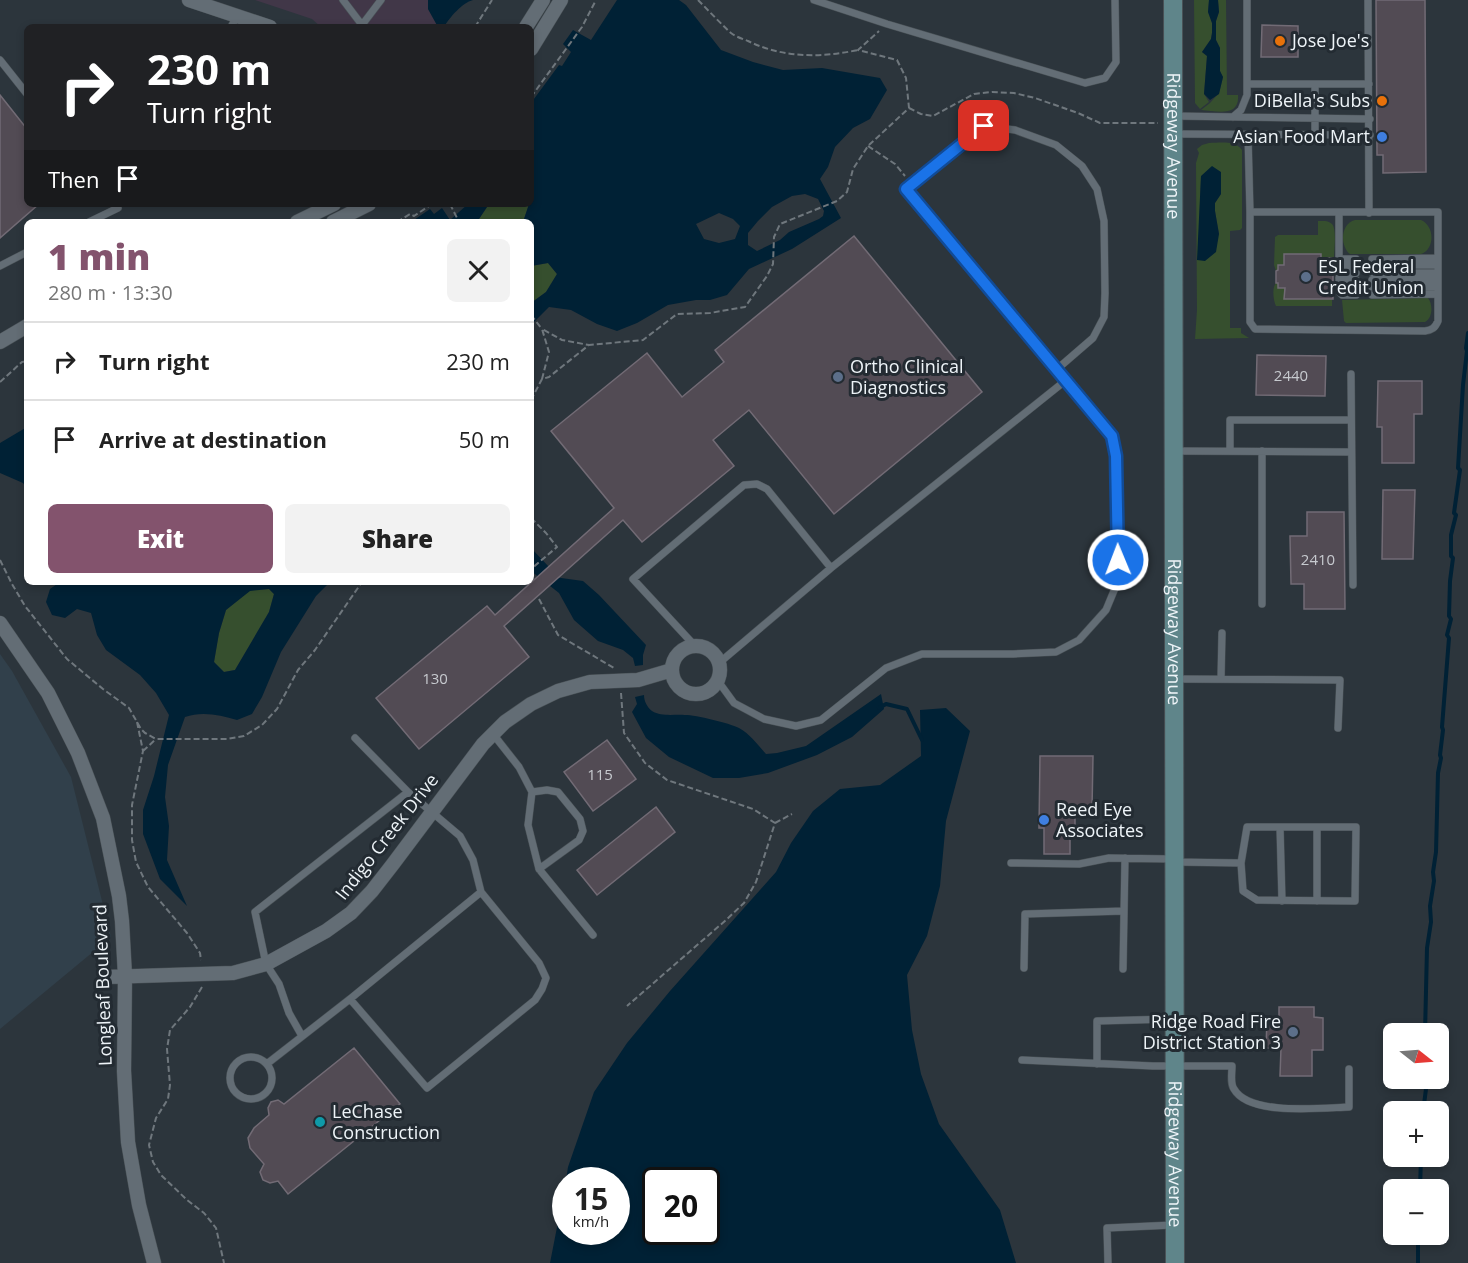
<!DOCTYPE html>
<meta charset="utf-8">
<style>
:root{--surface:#fff;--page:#f2f2f2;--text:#222;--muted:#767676;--line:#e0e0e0;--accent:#83536d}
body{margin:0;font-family:"Open Sans",sans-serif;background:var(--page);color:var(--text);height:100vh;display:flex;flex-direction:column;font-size:22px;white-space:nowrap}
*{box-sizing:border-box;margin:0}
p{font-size:20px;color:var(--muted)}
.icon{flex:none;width:33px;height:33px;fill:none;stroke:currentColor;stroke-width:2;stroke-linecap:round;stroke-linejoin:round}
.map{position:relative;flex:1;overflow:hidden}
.drawer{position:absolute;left:24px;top:219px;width:510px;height:366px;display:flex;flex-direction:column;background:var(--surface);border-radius:9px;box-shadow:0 3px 9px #0003}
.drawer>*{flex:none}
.hud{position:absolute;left:24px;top:24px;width:510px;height:183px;border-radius:9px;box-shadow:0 3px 9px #0003;background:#202124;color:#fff;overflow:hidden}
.needle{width:39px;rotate:107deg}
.fabs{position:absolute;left:1383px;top:1023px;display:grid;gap:12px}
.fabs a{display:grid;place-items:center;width:66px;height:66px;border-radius:9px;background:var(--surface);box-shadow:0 3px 9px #0003;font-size:30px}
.speed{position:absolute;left:552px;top:1167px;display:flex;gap:12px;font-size:30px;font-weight:700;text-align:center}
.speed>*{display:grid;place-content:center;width:78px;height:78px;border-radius:50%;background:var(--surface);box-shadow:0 3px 9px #0003;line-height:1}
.speed small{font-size:15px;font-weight:400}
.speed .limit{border:3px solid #111;border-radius:9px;background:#fff;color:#111}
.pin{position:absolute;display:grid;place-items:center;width:51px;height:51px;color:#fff;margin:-26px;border-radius:12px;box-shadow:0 3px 9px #0006}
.me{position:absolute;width:66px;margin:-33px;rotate:359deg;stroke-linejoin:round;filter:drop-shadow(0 0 4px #0008)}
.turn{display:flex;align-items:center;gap:21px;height:126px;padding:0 24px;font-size:27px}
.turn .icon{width:78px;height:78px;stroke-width:2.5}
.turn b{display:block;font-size:42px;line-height:51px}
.then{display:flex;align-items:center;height:57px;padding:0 24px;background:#0003;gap:12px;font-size:22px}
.round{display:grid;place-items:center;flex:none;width:63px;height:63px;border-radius:9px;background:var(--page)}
.head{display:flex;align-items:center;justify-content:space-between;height:102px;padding:0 24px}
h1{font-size:36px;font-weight:800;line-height:45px;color:var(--accent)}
.button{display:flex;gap:12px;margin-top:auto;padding:12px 24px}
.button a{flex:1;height:69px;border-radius:9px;background:var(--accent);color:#fff;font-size:24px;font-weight:800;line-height:69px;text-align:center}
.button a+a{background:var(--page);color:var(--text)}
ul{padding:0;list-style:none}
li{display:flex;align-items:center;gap:18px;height:78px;padding:0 24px;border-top:2px solid var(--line)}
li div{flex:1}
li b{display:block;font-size:22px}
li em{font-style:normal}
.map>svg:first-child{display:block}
</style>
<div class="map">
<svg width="1468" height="1263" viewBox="0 0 1468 1263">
<rect width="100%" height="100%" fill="#2c353c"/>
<path fill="#413748" d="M255,0H428V9L438,27H321L312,19Z"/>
<path fill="#31404b" d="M0,654L12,671L71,777L111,937L0,1029Z"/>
<path fill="#364f2e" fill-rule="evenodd" d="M1194,0H1209L1208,12L1212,23V33L1211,39L1202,52L1207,56L1204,94L1209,102L1200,109L1195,103Z
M1218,0H1226L1227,95H1238C1240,118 1216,111 1201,110L1210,103L1219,93L1223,77L1220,71V48L1216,40V21L1219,12Z
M1209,143C1220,143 1235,140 1242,150V228L1240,230L1230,231V328H1241V333L1249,338L1195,339L1197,310L1196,163L1199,153L1197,149L1202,145ZM1201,176L1221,194L1215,203V211L1219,234L1198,260Z
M489,204H529L523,222H477Z
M1355,220H1421C1435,226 1435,249 1421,254H1350C1340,246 1340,224 1355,220Z
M1318,221C1323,221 1328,220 1332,224C1337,229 1334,251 1334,258H1321V254L1284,265H1279L1278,270L1276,271L1274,265L1275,237L1278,235H1318Z
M548,263L557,274L546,292L531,303V266Z
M1276,283H1278L1279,288H1285V299H1332V306H1276C1273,300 1272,287 1276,283Z
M1425,298H1428C1433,304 1433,318 1425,322L1346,323L1344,321L1342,300Z
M269,589L274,594L269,612L235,670L224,672L214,662L219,633L226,610L250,590Z"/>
<path fill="#002135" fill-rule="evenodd" d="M428,0H473C462,3 450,17 444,27H438L428,9Z
M617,0H679L686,5L721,50L753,62L783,70L822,68L880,78L887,90L870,119L853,128L835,147L828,167L820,179L841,218L792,249L749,269L727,295L710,300H696L668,305L637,323L617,331L597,324L571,310L549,307L531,325V303L546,292L557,274L548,263L531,266V222H523L529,204H531V103L559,65L562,66L571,52L563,44L573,30L591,40ZM805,194L818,199L824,211L823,216L819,219L789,232L780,240L757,251L748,245V233L758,221L772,207L792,196ZM719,213L733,219L740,226L735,239L719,243L704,239L696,224Z
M1209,0H1218L1219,12L1216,21V40L1220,48V71L1223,77L1219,94L1210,100L1204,94L1207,56L1202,52L1211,39L1212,33V23L1208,12Z
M1212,166L1221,172V194L1215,203V211L1219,234L1216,252L1205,261L1197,260L1201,176Z
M468,204H489L477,222H411L430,209L434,214L442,208L450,220Z
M27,427V488L23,483L0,473V443Z
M531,553L554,577L583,581L599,595L646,645L643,655V665L635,666L633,658L623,650L598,641L574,620L559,593L531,571Z
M60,582H330L316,596L281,652L262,697L252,714L237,720C220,715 202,711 185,717L168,765L165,797L169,826L167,860L187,906L160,879L143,834V810L154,776L169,715L156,693L140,675L106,650L97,635L91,613L77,609L65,618L52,615L46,602L50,589ZM269,589L274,594L269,612L235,670L224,672L214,662L219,633L226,610L250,591Z
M881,694L884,709L852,737L817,755L768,773L739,778H713L669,757L646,738L632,712L637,704L635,697L644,695C644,701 647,707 652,711C662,717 674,714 685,715C696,715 729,723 739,728C750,734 758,745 766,754L777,753L806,746Z
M946,708L970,731L946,821L940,886L927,936L907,975L912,1030L921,1074L939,1124L1000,1210L1016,1263H550L566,1181V1232H616V1180H566L568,1167L594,1092L627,1043L670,991L776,872L791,843L813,811L840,789L880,785L921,756L920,710ZM656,1180H706V1232H656Z"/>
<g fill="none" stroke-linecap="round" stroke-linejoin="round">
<path stroke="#002135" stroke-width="4" d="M531,551L549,570
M879,708L886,704L907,709L922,740
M1425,1034L1427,948L1431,922L1430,906L1434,881L1433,872L1436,852L1438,773L1441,758L1440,755L1443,730L1442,727L1449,638L1447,635L1451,619L1449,616L1450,581L1453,558L1451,556V535L1456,515L1454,513L1460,470L1458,468L1463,385L1467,351L1466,348L1468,333
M1423,1112L1426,1089L1424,1086V1078
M1420,1190L1421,1156
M1418,1234V1263"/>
</g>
<path fill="#524b54" stroke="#726b75" stroke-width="1.5" d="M1376,0H1425L1426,172L1383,173V155H1377Z
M1262,25L1298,26V57H1261Z
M0,95L27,129V204H39L0,238Z
M854,236L982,392L834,514L749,410L713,440L734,466L642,542L623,520L504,626L529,657L419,749L376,698L487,606L495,615L614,508L551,431L647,353L682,397L724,362L715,350Z
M1284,254H1321V258H1333V299H1284L1285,288H1278V283H1276V271L1278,270V265H1284Z
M1257,355L1326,356L1325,396L1256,395Z
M1378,381H1422V414H1414V463H1382V427H1377Z
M1383,490H1415L1413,559H1382Z
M1307,512H1344L1345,609H1304V584H1291L1290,536H1307Z
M607,740L636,779L593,811L564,772Z
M1040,756H1093L1092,809H1075V830H1070V854H1044V828H1039Z
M656,807L675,832L597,895L577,870Z
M1279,1007H1314V1017L1323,1018V1050H1312V1076H1280L1281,1048H1266L1267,1019H1279Z
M354,1048L400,1104L288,1194L278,1181L270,1183L263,1180L260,1172L264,1164L250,1148L248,1138L254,1128L269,1115L268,1108L271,1102L278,1100L284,1104Z"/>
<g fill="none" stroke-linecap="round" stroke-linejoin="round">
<defs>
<path id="lane" d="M343,0L362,25L360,27
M814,0L887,24L1085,83L1105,78L1116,62L1115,0
M1368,0L1369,213
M362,25L381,0
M231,27L237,16
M0,60L27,94
M1247,84H1369
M1174,116L1370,119
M1233,117L1241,110L1247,95V0
M1176,134L1370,135
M1248,135L1250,212
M1315,135V84
M1250,212H1438V321C1435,328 1432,330 1425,331L1255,329L1250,322Z
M1339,213V274
M89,222L118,208L114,204
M1339,259H1356
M1372,259L1438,258
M1372,265H1438
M0,266L27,252
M1339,266H1356
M1339,273H1356
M1372,273H1438
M1339,278L1340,293L1342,295H1356
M1339,280H1356
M1372,280H1438
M1372,287H1438
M1339,288H1356
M1372,295L1438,294
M1351,374L1353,585
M1174,451L1351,452
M1230,451V420H1351
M1262,451V604
M695,646L633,579L744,485L757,484L767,489L831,568
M719,663L831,568L1065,381L906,189L984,126L1015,130L1056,145L1082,166L1097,189L1104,221L1105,293L1104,317L1093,338L1056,370
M1174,679L1340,680L1338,728
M1221,679L1222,633
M718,681L734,703L764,719L796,726L821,720L886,668L922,654H1013L1056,652L1079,640L1106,610L1118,581L1117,456L1112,436L1065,381
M493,734L519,767L532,792
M1280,827L1282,901
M1175,862L1241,863L1243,891L1257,900L1355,901L1356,827H1247L1241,863
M1011,863L1079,864L1109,858L1172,859
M539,869L528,825L532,792L547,790L558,792L580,819L583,831L579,840L539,869L593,935
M1317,901V827
M1024,968L1025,914L1124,911
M1123,969L1125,858
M350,999L427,1088L535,1000L542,989L546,978L539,963L481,892
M302,1036L289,1013L279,984L266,964L255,912L408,792L355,738
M230 1078a21 21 0 1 1 42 0a21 21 0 1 1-42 0Z
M1022,1060L1153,1066H1232C1232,1073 1230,1084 1234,1089C1249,1116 1321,1108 1349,1107V1069
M268,1063L350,999L481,892L473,860L460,836L408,792
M1097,1064V1021L1172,1019
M1108,1263L1107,1228L1173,1225"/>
<path id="street" d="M189,0L270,27
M526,27L543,0
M531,49L561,0
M297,222L334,204
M333,222L369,204
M0,342L27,326
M0,623L48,693L78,753L103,818L119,896L122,921L125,976L124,1071L128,1142L139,1205L154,1263
M672 670a24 24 0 1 1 48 0a24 24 0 1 1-48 0Z
M106,977L233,973L266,964L326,931L351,913L372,891L393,864L483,744L505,722L531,704L558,691L590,682L638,680L672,670"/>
<g id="secondary">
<path id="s1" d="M1173,0L1175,1263"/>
</g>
</defs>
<use href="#lane" stroke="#495156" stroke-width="8"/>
<use href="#street" stroke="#495156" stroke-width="15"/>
<use href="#secondary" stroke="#495156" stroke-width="20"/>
<path stroke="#6f777d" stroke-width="2" stroke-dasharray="6 3" stroke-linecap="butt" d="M698,0C709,11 720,23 731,33C736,37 743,39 748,41C783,58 820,58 858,50
M475,27L492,0
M531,97L582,27L596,0
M909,108L921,114L933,116L974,94L992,92L1014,93L1035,98L1078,113L1100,123H1158
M868,146L895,164L905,176
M450,204L459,222
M397,222L410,214L414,216L432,204
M531,315L542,329
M542,379L549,352L542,329L562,340L589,345
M0,382L22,362L27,361
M531,400L542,379L549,377L589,345L643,340L677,314L710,313L745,307L767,276L773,264L774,237L780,224L837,201L847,192L853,169L868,146L909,108L906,78L897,60L858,50L879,31
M531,518L546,533L557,547L531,569
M0,560L12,584L25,606L67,659L103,689L129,708L141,729L145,733L156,739H227L244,736L262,725L277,709L298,670L315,650L362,582
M539,599L558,635L614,668
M621,693L624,733L645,763L667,780L753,809L775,823L756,882L744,903L726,920L627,1006
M137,722L143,751L132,805V840L136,862L148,887L187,933L200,953L201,960
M143,751L156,739
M775,823L792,814
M202,987L190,1007L170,1030L167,1049L170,1085L168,1099L156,1118L149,1145L153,1162L161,1175L187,1200L204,1213L216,1228L224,1263"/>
<use href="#lane" stroke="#636d75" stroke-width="7"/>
<use href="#street" stroke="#636d75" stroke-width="14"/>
<use href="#secondary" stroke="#5f858a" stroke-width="18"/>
</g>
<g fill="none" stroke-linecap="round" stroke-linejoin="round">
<defs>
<path id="route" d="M984,126L906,189L1112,436L1116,456L1118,560"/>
</defs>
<use href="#route" stroke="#114b97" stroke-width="15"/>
<use href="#route" stroke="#1a73e8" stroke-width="10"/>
</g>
<g fill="#e8710a" stroke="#232b32" stroke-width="2">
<circle cx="1280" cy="41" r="6"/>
<circle cx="1382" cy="101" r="6"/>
</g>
<g fill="#3f7fe0" stroke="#232b32" stroke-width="2">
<circle cx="1382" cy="137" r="6"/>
<circle cx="1044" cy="820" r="6"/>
</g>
<g fill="#5c6f8a" stroke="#232b32" stroke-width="2">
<circle cx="1306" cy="277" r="6"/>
<circle cx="838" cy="377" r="6"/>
<circle cx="1293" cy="1032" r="6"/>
</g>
<circle fill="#0f9aa8" stroke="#232b32" stroke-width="2" cx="320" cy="1122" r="6"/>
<g text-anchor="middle" stroke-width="6" stroke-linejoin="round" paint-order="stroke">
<g font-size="15" fill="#c7cacf">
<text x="1291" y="381">2440</text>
<text x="1318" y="565">2410</text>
<text x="435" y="684">130</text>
<text x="600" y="780">115</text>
</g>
<g font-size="18" fill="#eef4f8" stroke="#232b32" text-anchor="start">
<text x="1292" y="47">Jose Joe's</text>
<text x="1370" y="107" text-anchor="end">DiBella's Subs</text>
<text x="1370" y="143" text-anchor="end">Asian Food Mart</text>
<text x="1318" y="273">ESL Federal<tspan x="1318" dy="21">Credit Union</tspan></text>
<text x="850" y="373">Ortho Clinical<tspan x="850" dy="21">Diagnostics</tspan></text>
<text x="1056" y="816">Reed Eye<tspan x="1056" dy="21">Associates</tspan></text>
<text x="1281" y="1028" text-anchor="end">Ridge Road Fire<tspan x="1281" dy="21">District Station 3</tspan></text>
<text x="332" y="1118">LeChase<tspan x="332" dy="21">Construction</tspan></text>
</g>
<g font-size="18" fill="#eef4f8" stroke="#232b32">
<text dy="6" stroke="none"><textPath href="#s1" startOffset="146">Ridgeway Avenue</textPath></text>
<text dy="6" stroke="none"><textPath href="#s1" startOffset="632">Ridgeway Avenue</textPath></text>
<text transform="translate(387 837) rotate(-52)" y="6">Indigo Creek Drive</text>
<text transform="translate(103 985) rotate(-92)" y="6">Longleaf Boulevard</text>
<text dy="6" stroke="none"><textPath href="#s1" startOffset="1154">Ridgeway Avenue</textPath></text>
</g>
</g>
</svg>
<div class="fabs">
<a><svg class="needle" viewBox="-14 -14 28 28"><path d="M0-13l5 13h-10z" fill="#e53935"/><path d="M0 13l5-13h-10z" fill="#767676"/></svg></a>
<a>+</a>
<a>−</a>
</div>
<div class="speed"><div>15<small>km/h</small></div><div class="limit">20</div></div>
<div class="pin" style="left:984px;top:126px;background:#d93025"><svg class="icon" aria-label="arrive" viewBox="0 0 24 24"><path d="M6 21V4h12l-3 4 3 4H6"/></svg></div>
<svg class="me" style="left:1118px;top:560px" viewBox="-20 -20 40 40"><circle r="17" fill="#1a73e8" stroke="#fff" stroke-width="3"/><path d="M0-11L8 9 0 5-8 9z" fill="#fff"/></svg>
<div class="hud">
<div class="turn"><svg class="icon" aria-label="right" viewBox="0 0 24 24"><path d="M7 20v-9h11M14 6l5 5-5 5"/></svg><div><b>230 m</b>Turn right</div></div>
<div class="then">Then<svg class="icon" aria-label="arrive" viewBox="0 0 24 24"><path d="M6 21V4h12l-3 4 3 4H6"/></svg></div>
</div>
<section class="drawer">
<div class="head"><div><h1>1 min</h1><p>280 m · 13:30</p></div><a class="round"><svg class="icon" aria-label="close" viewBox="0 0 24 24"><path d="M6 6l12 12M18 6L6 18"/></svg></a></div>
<ul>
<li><svg class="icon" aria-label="right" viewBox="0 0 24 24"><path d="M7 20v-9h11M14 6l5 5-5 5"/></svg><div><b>Turn right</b></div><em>230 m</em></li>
<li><svg class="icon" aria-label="arrive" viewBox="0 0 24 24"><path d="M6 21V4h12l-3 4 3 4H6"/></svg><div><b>Arrive at destination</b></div><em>50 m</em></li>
</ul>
<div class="button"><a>Exit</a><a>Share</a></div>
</section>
</div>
